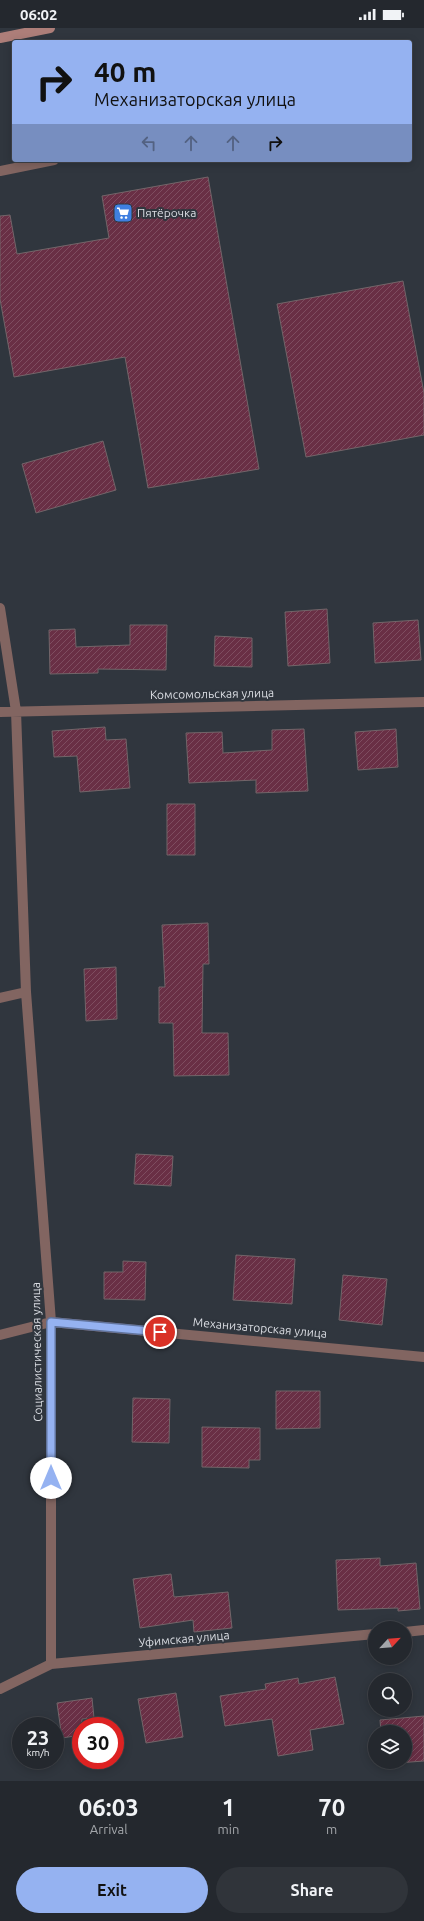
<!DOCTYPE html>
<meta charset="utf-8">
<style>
:root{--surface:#24282e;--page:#30343a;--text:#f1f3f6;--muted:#a3a6aa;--line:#41444a;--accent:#95b2f1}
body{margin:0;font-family:Ubuntu,sans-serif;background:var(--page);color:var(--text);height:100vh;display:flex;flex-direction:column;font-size:15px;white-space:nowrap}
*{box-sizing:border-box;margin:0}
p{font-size:13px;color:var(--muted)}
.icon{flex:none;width:22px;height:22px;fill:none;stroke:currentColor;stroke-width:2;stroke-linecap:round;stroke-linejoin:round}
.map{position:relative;height:1753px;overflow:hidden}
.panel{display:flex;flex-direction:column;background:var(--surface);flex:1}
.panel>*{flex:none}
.top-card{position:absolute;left:12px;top:12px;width:400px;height:122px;border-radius:4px;box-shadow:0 2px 10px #0003,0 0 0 1px var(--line);background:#95b2f1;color:#111;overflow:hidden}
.needle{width:26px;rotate:64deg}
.controls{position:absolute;left:368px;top:1593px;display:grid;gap:8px}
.controls a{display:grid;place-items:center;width:44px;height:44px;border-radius:50%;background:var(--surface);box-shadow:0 2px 10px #0003,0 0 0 1px var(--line);font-size:20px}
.speed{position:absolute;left:12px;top:1689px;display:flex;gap:8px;font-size:20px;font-weight:700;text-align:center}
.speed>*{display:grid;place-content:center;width:52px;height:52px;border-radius:50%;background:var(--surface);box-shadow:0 2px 10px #0003,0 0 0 1px var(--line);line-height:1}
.speed small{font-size:10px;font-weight:400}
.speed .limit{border:6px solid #d22;background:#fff;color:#111}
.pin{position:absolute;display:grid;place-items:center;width:34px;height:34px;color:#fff;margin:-17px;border:2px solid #fff;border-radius:50%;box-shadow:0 1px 4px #0007}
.me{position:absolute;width:44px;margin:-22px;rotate:0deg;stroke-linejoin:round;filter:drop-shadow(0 0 3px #0008)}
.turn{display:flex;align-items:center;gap:14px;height:84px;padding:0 16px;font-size:18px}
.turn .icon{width:52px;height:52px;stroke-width:2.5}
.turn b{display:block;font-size:28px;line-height:34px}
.lanes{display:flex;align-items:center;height:38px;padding:0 16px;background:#0003;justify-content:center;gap:20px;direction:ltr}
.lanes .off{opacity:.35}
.eta{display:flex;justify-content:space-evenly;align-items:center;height:68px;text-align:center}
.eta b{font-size:24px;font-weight:700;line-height:28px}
.cta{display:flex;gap:8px;margin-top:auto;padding:8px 16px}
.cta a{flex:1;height:46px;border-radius:24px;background:var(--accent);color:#111;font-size:16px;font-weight:700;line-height:46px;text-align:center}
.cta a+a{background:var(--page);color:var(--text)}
.status{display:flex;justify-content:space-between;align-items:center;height:28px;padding:0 20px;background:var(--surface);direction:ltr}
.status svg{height:11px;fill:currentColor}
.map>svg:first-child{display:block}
</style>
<div class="status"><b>06:02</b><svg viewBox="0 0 49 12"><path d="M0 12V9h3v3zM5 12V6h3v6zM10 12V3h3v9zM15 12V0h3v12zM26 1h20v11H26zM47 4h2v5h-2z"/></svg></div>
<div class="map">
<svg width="424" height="1753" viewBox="0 0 424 1753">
<defs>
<pattern id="building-hatch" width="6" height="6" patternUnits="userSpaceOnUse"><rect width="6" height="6" fill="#692f45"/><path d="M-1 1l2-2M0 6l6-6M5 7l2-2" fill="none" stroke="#7e4d60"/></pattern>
</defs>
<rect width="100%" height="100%" fill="#30363e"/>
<path fill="url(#building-hatch)" stroke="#726569" d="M208,149L259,441L148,460L125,329L14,349L0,271V188L10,187L17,226L109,210L102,168Z
M403,253L424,365V407L306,429L277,276Z
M103,413L116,462L36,485L22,436Z
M327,581L330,635L288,638L285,584Z
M418,592L421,632L375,635L373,595Z
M130,597H167L166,642L98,641V645L50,646L49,602L75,601L76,619L130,617Z
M215,608L252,610V639L214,638Z
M105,699L106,712L126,711L130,760L80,764L77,728L54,729L52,703Z
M304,701L308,763L256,765V752L189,755L186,705L222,704L223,725L272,722V702Z
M396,701L398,739L358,742L355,704Z
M167,776H195V827H167Z
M208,895L209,936H203L202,1005H228L229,1047L174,1048L173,995H159V959H165L162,897Z
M116,939L117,991L86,993L84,941Z
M136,1126L173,1128L171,1158L134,1156Z
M236,1227L295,1231L292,1276L233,1272Z
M123,1233L146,1234L145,1272L104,1271V1244H123Z
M343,1247L387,1251L382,1297L339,1292Z
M276,1363H320V1400L276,1401Z
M133,1370L170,1371L169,1415L132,1414Z
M202,1399L260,1400V1432H249V1440L202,1439Z
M380,1530V1538L416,1535L420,1581L398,1583V1580L338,1582L336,1532Z
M171,1546L174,1569L228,1564L232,1600L194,1604L193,1592L140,1600L133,1551Z
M335,1649L344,1696L310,1702L313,1722L278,1728L272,1691L225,1698L220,1668L266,1661L265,1656L298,1650L299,1656Z
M176,1665L183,1709L146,1715L138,1671Z
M92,1670L94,1690L82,1691L81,1707L62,1710L57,1675Z
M424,1688V1733L384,1736L383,1734H405V1704H381L380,1692Z"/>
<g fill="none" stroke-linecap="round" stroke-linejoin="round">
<path stroke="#826561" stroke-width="10" d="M0,143L54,132"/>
<path stroke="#826561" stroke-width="10" d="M0,580L16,683L26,964L51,1294V1636
M0,684L424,674
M0,970L26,964
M0,1307L51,1294L424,1329
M405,1604L424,1602
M0,1661L51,1636L375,1606"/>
<path stroke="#ad7e79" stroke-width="10" d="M0,10L50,0"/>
</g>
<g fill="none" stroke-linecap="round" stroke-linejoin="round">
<defs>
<path id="route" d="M51,1450V1294L160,1304"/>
</defs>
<use href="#route" stroke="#61749d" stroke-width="10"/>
<use href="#route" stroke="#95b2f1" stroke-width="7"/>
</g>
<defs>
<symbol id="supermarket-square" viewBox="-11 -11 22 22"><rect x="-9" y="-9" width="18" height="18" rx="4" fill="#3f7fe0" stroke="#30363e"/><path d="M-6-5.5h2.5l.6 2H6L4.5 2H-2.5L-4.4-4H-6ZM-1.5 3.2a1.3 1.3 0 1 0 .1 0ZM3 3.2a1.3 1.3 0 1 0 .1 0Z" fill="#fff"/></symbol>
</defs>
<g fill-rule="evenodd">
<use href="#supermarket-square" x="112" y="174" width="22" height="22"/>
</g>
<g text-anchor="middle" stroke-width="4" stroke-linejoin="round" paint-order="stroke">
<g font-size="12" fill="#dadde3" stroke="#30363e" text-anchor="start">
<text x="137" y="189">Пятёрочка</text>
</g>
<g font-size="12" fill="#dadde3" stroke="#30363e">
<text transform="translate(212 666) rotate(-1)" y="4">Комсомольская улица</text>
<text transform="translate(260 1300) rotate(5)" y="4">Механизаторская улица</text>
<text transform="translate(37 1324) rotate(-91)" y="4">Социалистическая улица</text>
<text transform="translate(184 1611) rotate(-5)" y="4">Уфимская улица</text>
</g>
</g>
</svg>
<div class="controls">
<a><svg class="needle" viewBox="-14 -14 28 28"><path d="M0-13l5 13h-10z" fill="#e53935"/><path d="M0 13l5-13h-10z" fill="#a3a6aa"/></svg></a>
<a><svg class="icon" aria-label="search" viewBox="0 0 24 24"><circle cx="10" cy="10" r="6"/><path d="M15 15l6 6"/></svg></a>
<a><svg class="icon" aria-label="layers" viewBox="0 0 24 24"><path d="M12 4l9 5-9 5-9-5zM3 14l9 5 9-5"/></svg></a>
</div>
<div class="speed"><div>23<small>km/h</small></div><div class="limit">30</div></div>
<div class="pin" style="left:160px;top:1304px;background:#d93025"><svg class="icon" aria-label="arrive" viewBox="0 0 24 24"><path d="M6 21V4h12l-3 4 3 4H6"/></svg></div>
<svg class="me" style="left:51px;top:1450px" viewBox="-20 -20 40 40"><circle r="19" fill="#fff"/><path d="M0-13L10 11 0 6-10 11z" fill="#95b2f1"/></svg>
<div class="top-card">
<div class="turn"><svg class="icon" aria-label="right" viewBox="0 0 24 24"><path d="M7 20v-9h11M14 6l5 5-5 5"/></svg><div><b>40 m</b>Механизаторская улица</div></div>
<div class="lanes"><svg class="icon off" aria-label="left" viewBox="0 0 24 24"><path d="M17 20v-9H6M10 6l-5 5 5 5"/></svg><svg class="icon off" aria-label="ahead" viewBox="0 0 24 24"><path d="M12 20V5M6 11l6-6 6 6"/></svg><svg class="icon off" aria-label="ahead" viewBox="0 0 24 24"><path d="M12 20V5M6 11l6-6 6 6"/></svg><svg class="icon" aria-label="right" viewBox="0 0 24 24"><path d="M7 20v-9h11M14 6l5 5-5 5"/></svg></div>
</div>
</div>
<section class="panel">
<div class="eta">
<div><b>06:03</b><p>Arrival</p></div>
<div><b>1</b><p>min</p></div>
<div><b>70</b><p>m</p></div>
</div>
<div class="cta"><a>Exit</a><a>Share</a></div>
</section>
